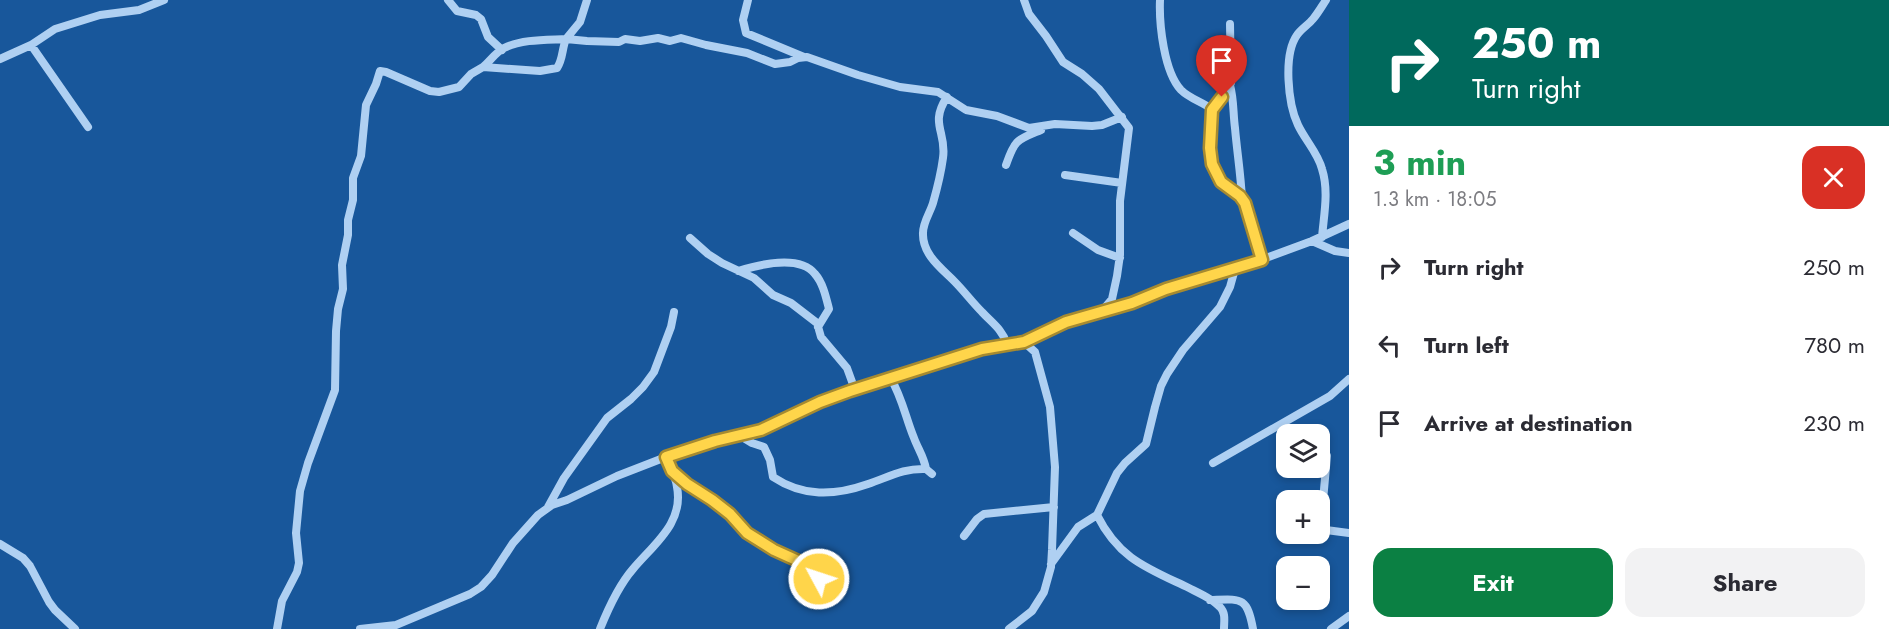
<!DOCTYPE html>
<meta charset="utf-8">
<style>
:root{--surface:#fff;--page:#f2f2f3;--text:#2b2b33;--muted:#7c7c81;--accent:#0b8043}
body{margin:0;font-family:Jost,sans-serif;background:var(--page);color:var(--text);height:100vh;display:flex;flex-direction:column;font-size:22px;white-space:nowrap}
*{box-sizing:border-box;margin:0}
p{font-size:20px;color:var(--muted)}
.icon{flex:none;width:33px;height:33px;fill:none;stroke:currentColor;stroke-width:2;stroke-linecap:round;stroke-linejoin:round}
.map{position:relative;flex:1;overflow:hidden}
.drawer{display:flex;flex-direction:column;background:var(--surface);width:540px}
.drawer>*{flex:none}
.guide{background:#00695c;color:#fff;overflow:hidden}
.buttons{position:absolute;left:1276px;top:424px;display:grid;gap:12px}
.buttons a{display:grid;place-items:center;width:54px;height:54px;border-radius:12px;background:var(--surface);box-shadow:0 3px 9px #0003;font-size:30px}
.pin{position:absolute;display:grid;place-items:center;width:51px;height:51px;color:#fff;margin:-62px -26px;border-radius:50% 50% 50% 0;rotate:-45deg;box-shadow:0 0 6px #0007}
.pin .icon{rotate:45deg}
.me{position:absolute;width:66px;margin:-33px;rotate:310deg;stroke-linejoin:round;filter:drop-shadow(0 0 4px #0008)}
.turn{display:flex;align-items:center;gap:21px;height:126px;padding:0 24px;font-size:27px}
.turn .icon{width:78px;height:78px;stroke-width:2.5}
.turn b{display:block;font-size:42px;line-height:51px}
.round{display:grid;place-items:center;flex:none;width:63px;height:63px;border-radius:18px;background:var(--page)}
.overview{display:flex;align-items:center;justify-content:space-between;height:102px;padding:0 24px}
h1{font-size:36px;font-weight:700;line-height:45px;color:#1e9e55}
.button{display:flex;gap:12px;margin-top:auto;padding:12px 24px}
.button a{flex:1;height:69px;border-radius:18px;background:var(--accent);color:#fff;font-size:24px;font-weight:700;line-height:69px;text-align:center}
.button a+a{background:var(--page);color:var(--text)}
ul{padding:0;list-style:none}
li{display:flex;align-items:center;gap:18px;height:78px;padding:0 24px}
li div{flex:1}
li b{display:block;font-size:22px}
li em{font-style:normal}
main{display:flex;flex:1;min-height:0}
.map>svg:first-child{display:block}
</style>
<main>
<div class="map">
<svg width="1349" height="629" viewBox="0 0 1349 629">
<rect width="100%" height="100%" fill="#18579b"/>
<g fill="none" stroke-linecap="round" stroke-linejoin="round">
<path stroke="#afd0f2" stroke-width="8" d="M448,0L457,11L476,15L481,19L488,37L502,50
M748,0L743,20L746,33L804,57
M1024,0L1029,14L1046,36L1063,62L1082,74L1099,89L1129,128L1120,201V255L1117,276L1112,299L1102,311
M1160,0C1159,24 1164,72 1181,90C1190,99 1203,102 1213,110
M1230,24L1231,83L1228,90L1213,110L1211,158L1221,182L1240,196L1245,203L1262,260
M31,45L88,127
M0,59L31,45L55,29L100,15L139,10L164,0
M483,67C490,61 496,52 504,48C522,39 547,40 566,39L580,22L587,0
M1230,85C1234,100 1233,113 1235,128C1237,152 1241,175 1242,200
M947,97C929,124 947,132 943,158C941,173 937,189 933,203C930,213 923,222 923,233C922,254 941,268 954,281C964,291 972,302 982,312C992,323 1002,329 1007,344
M1006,165C1015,139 1017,140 1041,130
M1065,175L1122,183
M1073,233L1098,250L1120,258
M1322,237C1324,214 1329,191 1322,169C1318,153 1305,140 1298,125C1288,104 1283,55 1297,35C1301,29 1308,25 1313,19C1318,13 1322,6 1326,0
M690,238L708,254L722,263L754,278L773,295L791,303L817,323L821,337L847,368L855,390
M1312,241L1335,251L1349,253
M738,271C758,265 799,254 815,274C823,283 826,297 829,309L818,327
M891,379C902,397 906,419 914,438C918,449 924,457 926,469
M739,435L752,443L764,447L770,460L773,477C803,497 834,496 868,484C889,477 903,468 926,469L932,474
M1327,456L1321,523L1323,529L1326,530L1349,533
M1213,463L1330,396L1349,379
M672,471L687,484L712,500L730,514L747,533L755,539L774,551L816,569L823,586
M548,507L564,478L607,418L631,399L643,387L654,372L671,327L674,312
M1097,515L1117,473L1125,463L1146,444L1155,407L1161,386L1167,374L1183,350L1220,307L1230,287L1235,269
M964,536L977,519L984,514L1054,507
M0,544L23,558L30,566L49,602L55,610L75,629
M1051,564L1078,527L1097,515C1119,559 1147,568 1189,588C1199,593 1213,599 1220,607C1226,613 1224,621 1224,629
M1210,600C1241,599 1247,596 1253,629
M277,629L282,601L297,572L299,563L296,533L300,491L308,463L335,390L336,331L338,309L343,289L342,265L348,235V220L353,200V178L361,156L366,105L376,84L380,71L386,72L430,91L439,92L459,87L471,74L483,67L540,71L557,68C563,60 562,48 566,39L587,41L619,42L625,39L640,41L658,38L670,41L681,38L706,45L747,53L775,64L790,62L798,58L807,57L858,75L900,87L938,92L966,110L997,116L1029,128L1055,124L1092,126L1102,125L1122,117
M360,629L396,625L470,594L481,587L492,575L513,543L538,515L552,505L567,500L617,476L684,450L761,430L820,402L850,391L982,349L1024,342L1066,322L1132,303L1166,289L1255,262L1312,241L1349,224
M600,629C608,609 619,585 633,569C654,544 684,523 677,487C676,477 670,467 666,457
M1009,629L1032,611L1044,592L1051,567L1052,550L1055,467L1050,407L1035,352L1024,342
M1331,629L1349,616"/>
</g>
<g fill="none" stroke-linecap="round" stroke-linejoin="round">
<defs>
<path id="route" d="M819,579L816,569L774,550L747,533L730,514L712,500L687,484L672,471L666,457L715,441L761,430L820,402L850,391L982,349L1024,342L1066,322L1132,303L1166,289L1262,260L1245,203L1240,196L1221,182L1212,164L1210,148L1212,110L1222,97"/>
</defs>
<use href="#route" stroke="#a68a30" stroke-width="15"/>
<use href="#route" stroke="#ffd54a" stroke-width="10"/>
</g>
</svg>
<div class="buttons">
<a><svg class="icon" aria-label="layers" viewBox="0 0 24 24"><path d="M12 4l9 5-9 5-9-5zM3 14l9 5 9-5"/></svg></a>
<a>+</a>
<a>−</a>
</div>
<div class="pin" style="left:1222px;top:97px;background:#d93025"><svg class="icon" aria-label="arrive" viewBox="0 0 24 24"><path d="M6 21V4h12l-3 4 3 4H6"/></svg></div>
<svg class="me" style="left:819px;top:579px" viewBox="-20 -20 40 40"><circle r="17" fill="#ffd54a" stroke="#fff" stroke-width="3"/><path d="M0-11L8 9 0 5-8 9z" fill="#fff"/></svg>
</div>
<section class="drawer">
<div class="guide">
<div class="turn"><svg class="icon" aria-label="right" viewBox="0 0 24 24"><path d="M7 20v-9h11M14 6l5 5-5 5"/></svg><div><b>250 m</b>Turn right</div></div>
</div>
<div class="overview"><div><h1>3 min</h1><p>1.3 km · 18:05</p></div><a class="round" style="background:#d93025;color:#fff"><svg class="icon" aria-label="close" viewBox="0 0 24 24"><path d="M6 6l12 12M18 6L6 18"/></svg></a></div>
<ul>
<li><svg class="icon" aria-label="right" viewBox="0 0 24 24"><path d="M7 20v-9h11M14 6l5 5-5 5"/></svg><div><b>Turn right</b></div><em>250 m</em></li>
<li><svg class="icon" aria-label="left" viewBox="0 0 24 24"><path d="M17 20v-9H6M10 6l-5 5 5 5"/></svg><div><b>Turn left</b></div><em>780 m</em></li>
<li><svg class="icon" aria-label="arrive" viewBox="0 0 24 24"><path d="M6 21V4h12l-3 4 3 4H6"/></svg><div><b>Arrive at destination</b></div><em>230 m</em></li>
</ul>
<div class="button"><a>Exit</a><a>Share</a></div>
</section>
</main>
